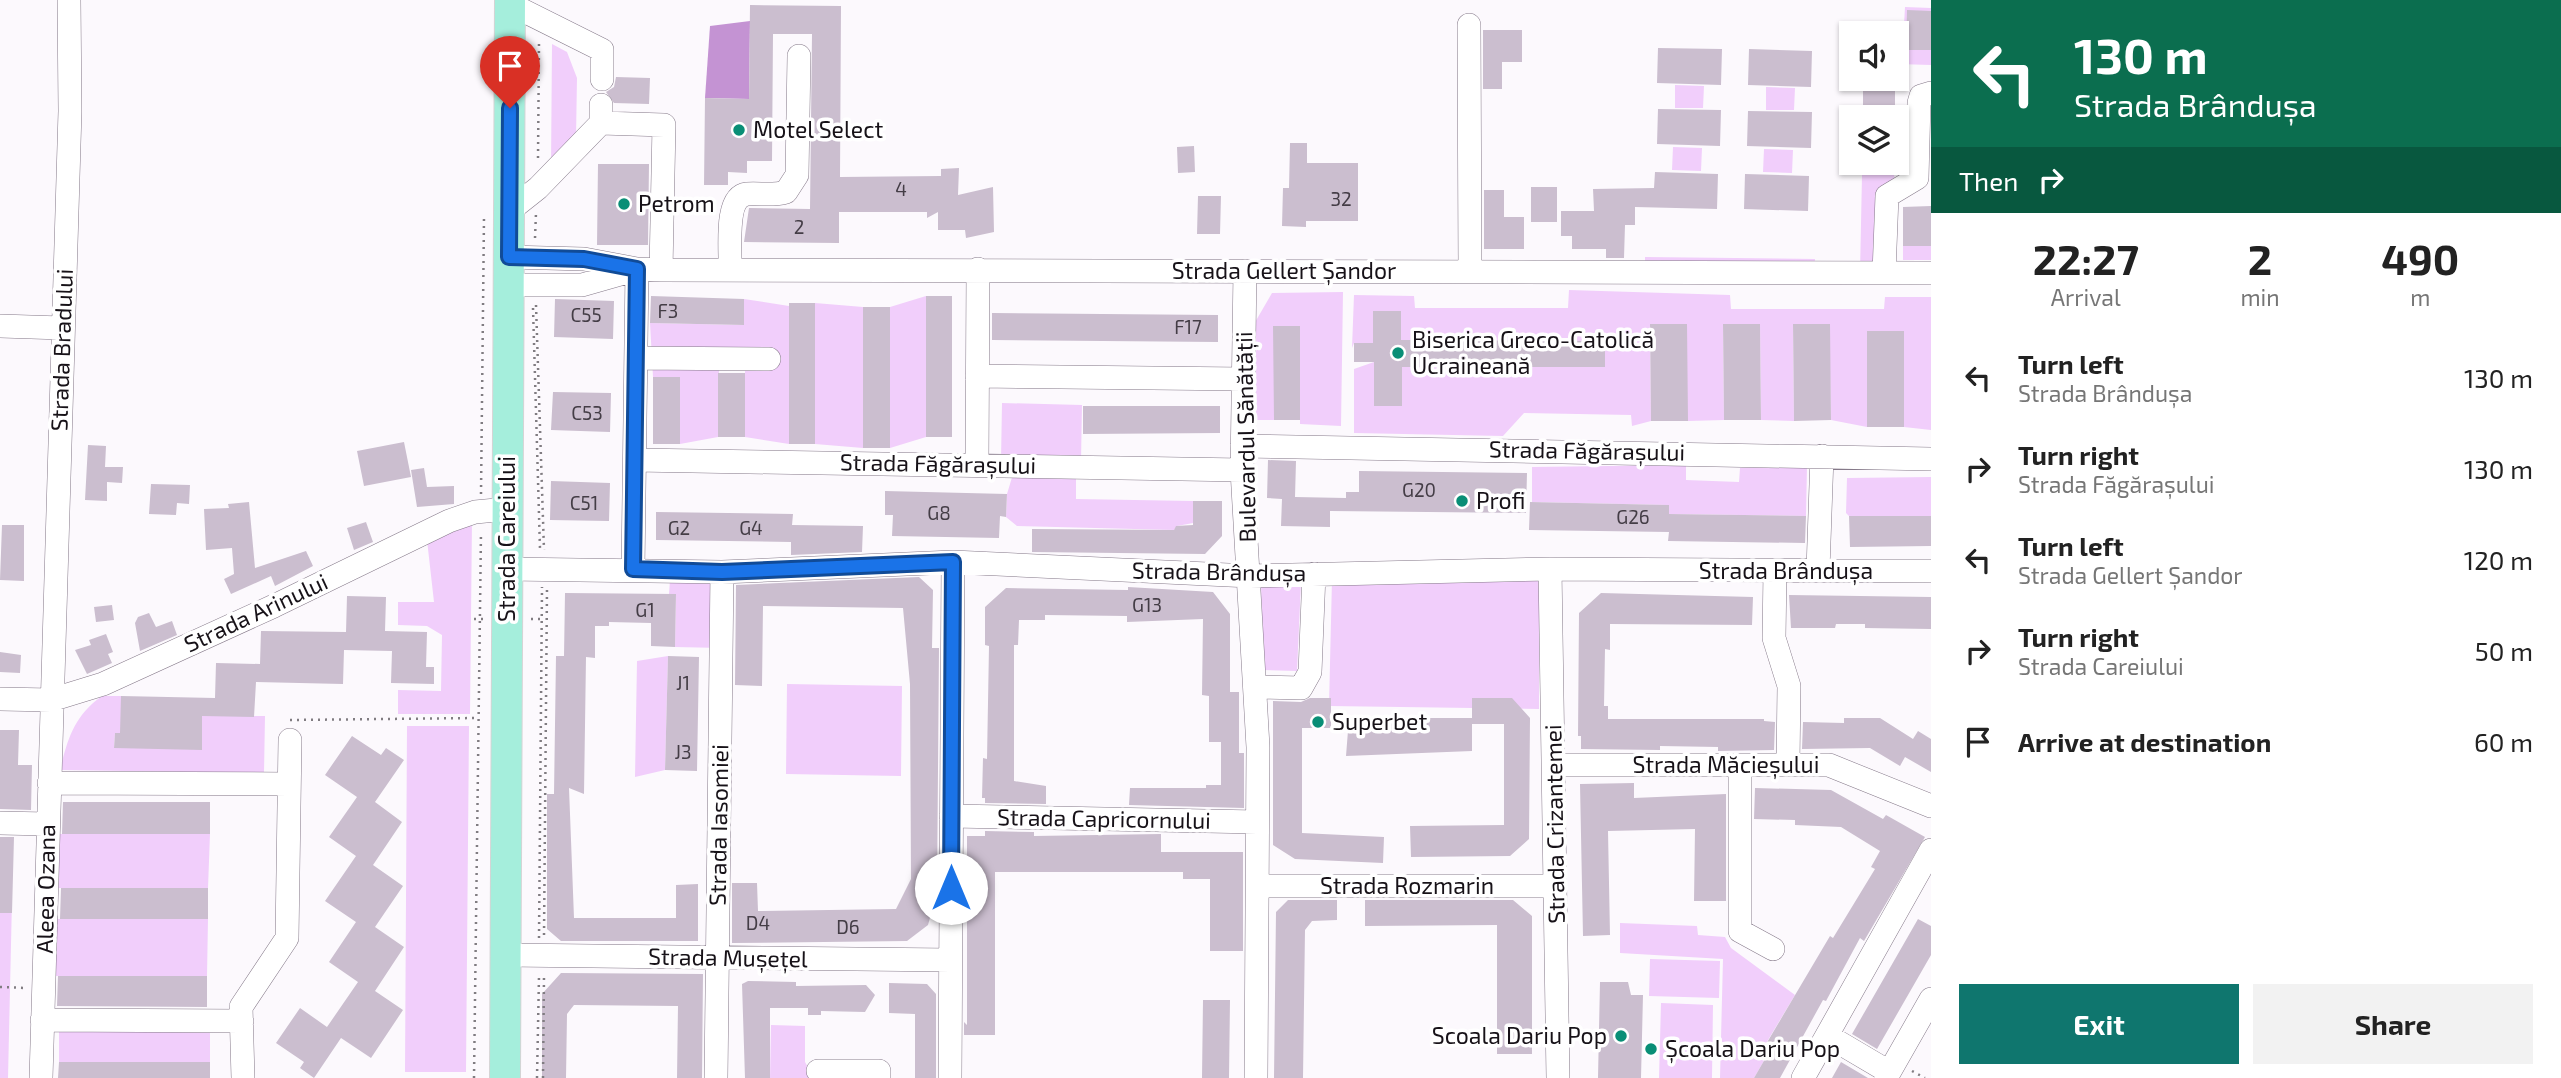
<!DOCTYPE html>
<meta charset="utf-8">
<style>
:root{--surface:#fff;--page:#f2f2f2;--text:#222;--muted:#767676;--accent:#0f766e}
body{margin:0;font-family:"Exo 2",sans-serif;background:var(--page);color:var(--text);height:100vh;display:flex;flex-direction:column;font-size:26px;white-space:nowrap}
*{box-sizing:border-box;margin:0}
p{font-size:23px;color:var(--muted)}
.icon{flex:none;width:38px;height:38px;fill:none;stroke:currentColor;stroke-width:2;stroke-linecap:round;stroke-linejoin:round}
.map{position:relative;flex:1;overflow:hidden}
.drawer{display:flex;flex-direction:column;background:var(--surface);width:630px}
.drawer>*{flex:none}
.banner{background:#0b6e4f;color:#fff;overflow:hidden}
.buttons{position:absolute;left:1839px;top:21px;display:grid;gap:14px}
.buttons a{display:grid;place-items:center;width:70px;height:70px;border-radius:0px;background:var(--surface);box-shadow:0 2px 5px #0004;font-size:35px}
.pin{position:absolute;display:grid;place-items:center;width:60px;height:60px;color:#fff;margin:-72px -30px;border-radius:50% 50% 50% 0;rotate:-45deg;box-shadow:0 0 7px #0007}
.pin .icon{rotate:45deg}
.me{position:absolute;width:77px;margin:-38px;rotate:0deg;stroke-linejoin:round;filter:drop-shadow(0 0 5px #0008)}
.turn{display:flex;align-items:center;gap:24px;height:147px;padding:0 28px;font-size:32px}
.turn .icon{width:91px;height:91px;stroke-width:2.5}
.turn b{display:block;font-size:49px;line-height:60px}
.then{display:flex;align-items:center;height:66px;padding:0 28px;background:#0003;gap:14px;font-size:26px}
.eta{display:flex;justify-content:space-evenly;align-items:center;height:119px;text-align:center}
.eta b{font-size:42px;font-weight:700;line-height:49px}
.button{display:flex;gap:14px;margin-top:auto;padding:14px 28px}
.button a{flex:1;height:80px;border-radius:0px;background:var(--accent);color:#fff;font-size:28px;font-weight:700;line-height:80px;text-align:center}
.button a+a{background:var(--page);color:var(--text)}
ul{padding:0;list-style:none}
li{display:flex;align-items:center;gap:21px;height:91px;padding:0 28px}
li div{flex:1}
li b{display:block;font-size:26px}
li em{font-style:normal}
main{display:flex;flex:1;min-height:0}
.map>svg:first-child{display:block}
</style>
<main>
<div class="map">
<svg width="1931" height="1078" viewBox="0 0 1931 1078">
<rect width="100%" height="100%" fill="#fcf9fd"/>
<path fill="#f1cefb" d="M1905,7L1931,8V11H1907V50H1931V65L1897,64V33H1864L1865,24L1904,25Z
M552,44L567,52L577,78L576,137L551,166Z
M1675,85L1704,86L1703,108H1675Z
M1766,87L1795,88L1794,110H1766Z
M1673,147L1702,148L1701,171L1672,170Z
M1764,149L1793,150L1792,173L1763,172Z
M1862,175H1894L1897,189L1884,273H1860Z
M1903,246H1931V260H1903Z
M1645,257L1815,259L1814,273H1645Z
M1569,290L1730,295L1731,309H1884L1885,297H1931V430L1904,427L1903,331H1867V427L1831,420L1829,324H1793L1794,421L1761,420L1760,324H1723L1724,420L1688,421L1650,325L1651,421L1632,426L1631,415L1524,413L1503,436L1354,433V369L1374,362V405L1402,406V367H1604L1605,341L1401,340V311H1373V343H1354L1352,348L1354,295L1414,296L1415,308H1568Z
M1343,292L1341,426L1300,424V327H1274V420H1253L1254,324L1272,293Z
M926,296V437L890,448V307Z
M744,299L789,306V444L745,437V370H719L718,437L680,444V377H653L650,323L743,325Z
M815,303L863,307V448L815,444Z
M1002,403L1082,405L1081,461L1001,460Z
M1686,465V480L1739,482L1740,468L1807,466L1806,516L1669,514L1668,505L1532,502V467Z
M1013,474L1076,476V499L1193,501V523L1177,526L1174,530L1017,526L1006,517L1007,494Z
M1931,477V516H1849L1846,513L1847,478Z
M472,520L470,714H398V690L441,691L442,635L427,626L398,625V602H434L427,540Z
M1539,578V709L1329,706L1332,579Z
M670,580L722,581V648L675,647L676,594H669Z
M1301,582L1297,671L1263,670L1261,585Z
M668,656L665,770L635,777L637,661Z
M787,684L902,686L901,776L786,774Z
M102,696H121L124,733H115L114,747L197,716H265L264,773L60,770C68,738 74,716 102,696Z
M407,726H469L466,1072H405Z
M58,834H210L208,888H56Z
M0,899L12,900L8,1078H0Z
M56,919H208L207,976H55Z
M1620,923L1697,926L1698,935L1725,937L1731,948L1795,995L1759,1055L1765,1059L1754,1078H1720L1723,959L1620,953Z
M1650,959L1720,961L1719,998L1649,996Z
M1661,1003L1713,1005L1712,1078H1659Z
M59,1019L210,1020V1062H59Z
M771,1025L805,1026V1062L814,1078H770Z"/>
<path fill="#c493d3" d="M750,21L749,99L705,98L710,26Z"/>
<path fill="#cbbecf" d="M750,5L841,6L840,177L941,176V169L959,168L958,195L993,187L994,232L966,238L965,230H938V212L927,218V212H839V243L744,242L749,208L810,209L812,34H773L772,161H747V173L728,172V185H704L705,98L749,99Z
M1907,10L1931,11V50H1906Z
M1483,30H1522V62H1502V89H1483Z
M1658,48L1722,49L1721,85L1657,83Z
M1749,49L1812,51L1811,87L1748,85Z
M616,77L650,78L649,104L614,103L606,92L614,87Z
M1863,79H1895V117H1863Z
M1658,109L1721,110L1720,146L1657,144Z
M1748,111L1812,112L1811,148L1747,146Z
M1290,143H1307V163H1358V221H1306V227L1282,226L1283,188H1289Z
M1194,146L1195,172L1178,173L1177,147Z
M598,164H649L648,245H597Z
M1655,172L1718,174L1717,209L1635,207V225H1625L1624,258H1606V249H1572V236H1561V211H1594L1593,189L1654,188Z
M1745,174L1809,176L1808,211L1744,209Z
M1531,187H1557V222H1531Z
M1484,190H1504V217H1524V249H1484Z
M1198,196H1221L1220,234H1197Z
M1931,206V246H1903V207Z
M651,296L744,299V325L650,323Z
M926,296H952V437H926Z
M555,299L614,301L613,339L554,337Z
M789,303H815V444H789Z
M863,307H890V448H863Z
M1373,311H1401V340L1605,341V367H1402V406H1374V362H1354V343H1373Z
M992,313L1218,315V342L992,340Z
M1650,324H1687L1688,421H1651Z
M1723,324H1760L1761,420H1724Z
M1793,324H1830L1831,420L1794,421Z
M1273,326H1300V420H1274Z
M1867,331H1904V427H1867Z
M718,373H745V437H718Z
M653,377H680V444H653Z
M553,392L611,393L610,432L551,430Z
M1083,406H1220V433L1083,434Z
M404,442L411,477L364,486L357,451Z
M88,445L106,446L105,467H123L122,483L107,482V501L85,500Z
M1268,460L1296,461L1295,497L1346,498V492H1359V471L1527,473L1526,513L1330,511V527L1281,526L1282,499L1267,498Z
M424,468L427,487L454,486V504L417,507L411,470Z
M551,481L610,483L609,521L550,520Z
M151,484L190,485L189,504L177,503L176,515L149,514Z
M885,491L1007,494L1006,517L1000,516L999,538L892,536L893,515H885Z
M1193,501H1222V536L1205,554L1032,552V529L1174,530L1176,526L1193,525Z
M249,502L255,568L306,551L313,566L275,586L271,576L231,594L224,579L234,574L232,548L206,550L204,509L229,508L228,504Z
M1530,502L1669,505V514L1806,516L1805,543L1668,541L1669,532L1529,530Z
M656,512L793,514L792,525L863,526L862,552L791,555V542L656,540Z
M1849,516H1931V546L1850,547Z
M366,522L373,542L354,550L347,528Z
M2,525H24V581L0,580Z
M919,577L933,590L932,648H939L937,892L928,925L907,941L732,943V883H757L758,911L896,909L911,879L910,684L903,608L763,606L762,686L735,685L736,585Z
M1128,587L1213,592L1230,614V692H1239V753H1244V808L1129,805L1130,788H1206V785H1221V742H1209V696L1202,695L1203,619L1127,622V616L1045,615V620H1019L1018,645H1014V781L1046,786V804L985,803V798H982L983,758L987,759L989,646L985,645V607L1006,588L1128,590Z
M565,593L676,594L675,647L651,646V623L609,622V626H595V658L586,657L584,794L569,788L574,918H676V885L698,884V941H561L547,929V794H554L556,656H564Z
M1601,593L1753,597L1752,625L1610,624V650L1605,649L1604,706H1608V719H1764V721L1775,722L1774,750L1718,751V747L1660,746V750L1581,749V736H1578L1579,613Z
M1789,595L1931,597V629L1865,628V624H1836L1835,628H1791Z
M347,596L386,597L385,631L427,632L426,667H434V684L391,683L392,651L344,650L343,684L256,682L254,717L202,716V750L114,748L115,733H120L121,696L215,698L216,663L260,664L261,631L346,632Z
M112,605L114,620L96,622L94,607Z
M149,613L156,627L172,621L177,635L140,651L135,623L138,617Z
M106,634L113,652L108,654L112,663L87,674L75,650L91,645L89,640Z
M0,652L21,655L20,673L0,672Z
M668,656L699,657L697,771L665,770Z
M1310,698H1331V728H1302V833L1384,837L1383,863L1295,859L1273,845V701L1301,702Z
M1472,698H1512L1530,718L1529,839L1510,856L1411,857L1410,826L1504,825V724H1472Z
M1349,718H1472V751L1346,756Z
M1844,718H1880L1913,739L1918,731L1931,739V772L1905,757L1900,766L1870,748L1802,749L1803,722L1844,723Z
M0,730H19L18,765H32L31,810L0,809Z
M352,736L381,755L386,748L404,760L375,802L402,822L373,865L403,886L375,927L404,947L375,991L403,1010L371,1058L341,1038L314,1078L300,1068L304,1062L276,1043L300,1008L327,1027L358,982L329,962L356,922L325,901L356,856L329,837L357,797L325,775Z
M1634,783V798L1726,794V901H1694L1695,829L1608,831L1610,935L1583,936L1580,784Z
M1755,788L1831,790L1883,819L1886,815L1925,837L1864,941L1860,938L1826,1001L1823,1000L1780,1078H1754L1765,1059L1759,1056L1830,936L1833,938L1875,869L1871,867L1880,851L1841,827L1795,825V820L1754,819Z
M63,802H210V834H62Z
M985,831L1034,832V836L1161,834V852H1243V951H1210V879H1183V872H995V1035H964V1022L967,1025V836H985Z
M0,837H14L12,913H0Z
M61,888H208V919H60Z
M1288,900H1337V920L1312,921L1305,930L1303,1078H1274L1276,912Z
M1365,900H1513L1532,916V1054H1497V925L1365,926Z
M1918,919L1931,926V955L1877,1049L1852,1034Z
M561,973L703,974L702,1078H677L678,1006L574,1005L567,1014L566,1078H542V994Z
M58,976H207V1007L57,1006Z
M748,981L796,982V986L866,985L875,995L865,1012L821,1011V1015H808V1008H770V1078H745L742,984Z
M1600,982H1628L1631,995H1643L1641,1078H1598Z
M889,983L927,984L936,994V1078H915V1014L889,1013Z
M1203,1000H1230L1229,1078H1202Z
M59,1062H210V1078H58Z
M1841,1062L1868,1078H1832Z"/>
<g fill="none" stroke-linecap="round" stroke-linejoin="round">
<defs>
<path id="minor" d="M510,4L602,50V79
M1469,25L1470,272
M601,123L664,125L661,270
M509,211L538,188L601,123V105
M509,257L584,259L637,269L661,270L1931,273
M730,269C731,250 724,197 747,194C760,193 773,196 786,192L797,175L799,56
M1245,271L1242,470L1258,747L1256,1078
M1884,273L1887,196L1917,178L1919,103L1921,96L1931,93
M508,285H582L631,271
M0,326L62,328
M636,358L769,359
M977,376L1243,379
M1242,446L1931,459
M635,460L1242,470
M977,465L978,269
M507,569L722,572L953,562L1250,576L1550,569L1931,571
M633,569L637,269
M1550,569L1558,1078
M1818,570L1822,456
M1775,571L1774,638L1789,686L1788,764
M1255,687L1301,688L1310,672L1314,574
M0,699L51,700L103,684L274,606L449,521L475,512L507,509
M1555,765H1829L1931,806
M1740,765V931L1773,949
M49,783L289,784
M951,816L1257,822
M0,823L47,824
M1259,886H1555
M506,955L950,960
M42,1020L242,1021
M1828,1036L1889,1072
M818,1071H879V1078
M41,1078L70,111L69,0
M243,1078L241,1007L287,938L290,740
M716,1078L722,572
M950,1078L953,562
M1803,1078L1931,850
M1886,1078L1931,999"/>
<path id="major" d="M505,1078L510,0"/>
</defs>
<use href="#minor" stroke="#857989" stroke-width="24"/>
<use href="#major" stroke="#d5d4d5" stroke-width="32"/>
<path stroke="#807c81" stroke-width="2.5" stroke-dasharray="2 5" stroke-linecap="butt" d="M538,158L539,42
M535,238L536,213
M536,305L544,550
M533,308L540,549
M481,494L484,217
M474,619H486
M531,619H545
M290,720L477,718
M544,935L547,588
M539,938L542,587
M0,987L26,988
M1912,1071L1925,1078
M474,1078L481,532
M537,1078L539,976
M543,1078L544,976"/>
<use href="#minor" stroke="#fff" stroke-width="23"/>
<use href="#major" stroke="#a5eedc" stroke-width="30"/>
</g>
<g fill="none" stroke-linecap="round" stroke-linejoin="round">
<defs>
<path id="route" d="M510,108L509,257L584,259L637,269L633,569L722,572L953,562L951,888"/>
</defs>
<use href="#route" stroke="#114b97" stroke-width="18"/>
<use href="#route" stroke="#1a73e8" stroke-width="12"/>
</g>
<g fill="#098e76" stroke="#fff" stroke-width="2.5">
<circle cx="739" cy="130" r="7"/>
<circle cx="624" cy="204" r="7"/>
<circle cx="1398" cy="353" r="7"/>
<circle cx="1462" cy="501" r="7"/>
<circle cx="1318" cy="722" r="7"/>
<circle cx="1621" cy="1036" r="7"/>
<circle cx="1651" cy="1049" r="7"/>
</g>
<g text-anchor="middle" stroke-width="7" stroke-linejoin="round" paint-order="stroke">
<g font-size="19" fill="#443d46">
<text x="901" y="196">4</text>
<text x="1341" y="206">32</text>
<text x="799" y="234">2</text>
<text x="668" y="318">F3</text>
<text x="586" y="322">C55</text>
<text x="1188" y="334">F17</text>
<text x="587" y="420">C53</text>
<text x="1419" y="497">G20</text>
<text x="584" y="510">C51</text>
<text x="939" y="520">G8</text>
<text x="1633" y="524">G26</text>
<text x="679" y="535">G2</text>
<text x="751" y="535">G4</text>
<text x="1147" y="612">G13</text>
<text x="645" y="617">G1</text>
<text x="683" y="690">J1</text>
<text x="683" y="759">J3</text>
<text x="758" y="930">D4</text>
<text x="848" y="934">D6</text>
</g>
<g font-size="23" fill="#171218" stroke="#fff" text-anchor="start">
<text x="753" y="138">Motel Select</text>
<text x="638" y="212">Petrom</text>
<text x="1412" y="348">Biserica Greco-Catolică<tspan x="1412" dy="26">Ucraineană</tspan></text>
<text x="1476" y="509">Profi</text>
<text x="1332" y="730">Superbet</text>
<text x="1607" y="1044" text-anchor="end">Scoala Dariu Pop</text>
<text x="1665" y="1057">Școala Dariu Pop</text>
</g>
<g font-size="23" fill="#171218" stroke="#fff">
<text x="1284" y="279">Strada Gellert Șandor</text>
<text transform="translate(62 350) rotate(-88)" y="8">Strada Bradului</text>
<text transform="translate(1246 437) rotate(-91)" y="8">Bulevardul Sănătății</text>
<text transform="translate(1587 451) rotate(1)" y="8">Strada Făgărașului</text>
<text transform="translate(938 464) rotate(1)" y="8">Strada Făgărașului</text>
<text transform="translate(507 539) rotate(-90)" y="8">Strada Careiului</text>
<text x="1786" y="579">Strada Brândușa</text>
<text transform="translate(1219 572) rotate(1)" y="8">Strada Brândușa</text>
<text transform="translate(256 613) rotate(-25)" y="8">Strada Arinului</text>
<text x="1726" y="773">Strada Măcieșului</text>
<text transform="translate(1104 819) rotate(1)" y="8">Strada Capricornului</text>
<text transform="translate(1555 824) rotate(-91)" y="8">Strada Crizantemei</text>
<text transform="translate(719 825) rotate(-89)" y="8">Strada Iasomiei</text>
<text x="1407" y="894">Strada Rozmarin</text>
<text transform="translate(46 889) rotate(-89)" y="8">Aleea Ozana</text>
<text transform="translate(728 958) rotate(1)" y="8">Strada Mușețel</text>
</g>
</g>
</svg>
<div class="buttons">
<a><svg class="icon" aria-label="sound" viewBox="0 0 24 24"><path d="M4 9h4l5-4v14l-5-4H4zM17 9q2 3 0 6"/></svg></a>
<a><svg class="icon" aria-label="layers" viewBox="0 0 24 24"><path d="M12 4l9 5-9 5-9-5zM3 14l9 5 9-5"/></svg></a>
</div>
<div class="pin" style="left:510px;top:108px;background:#d93025"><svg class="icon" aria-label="arrive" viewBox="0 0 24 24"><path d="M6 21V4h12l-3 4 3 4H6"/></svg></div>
<svg class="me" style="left:951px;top:888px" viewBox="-20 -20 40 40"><circle r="19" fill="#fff"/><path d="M0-13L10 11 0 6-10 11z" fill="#1a73e8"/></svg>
</div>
<section class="drawer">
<div class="banner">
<div class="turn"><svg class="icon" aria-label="left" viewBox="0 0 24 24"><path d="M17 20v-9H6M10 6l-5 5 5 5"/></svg><div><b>130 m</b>Strada Brândușa</div></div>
<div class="then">Then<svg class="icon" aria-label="right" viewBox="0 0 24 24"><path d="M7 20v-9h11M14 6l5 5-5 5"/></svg></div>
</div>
<div class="eta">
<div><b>22:27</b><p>Arrival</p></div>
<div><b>2</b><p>min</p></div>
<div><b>490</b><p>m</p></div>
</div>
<ul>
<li><svg class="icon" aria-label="left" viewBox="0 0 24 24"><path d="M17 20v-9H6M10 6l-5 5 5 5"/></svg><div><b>Turn left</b><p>Strada Brândușa</p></div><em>130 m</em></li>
<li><svg class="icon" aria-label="right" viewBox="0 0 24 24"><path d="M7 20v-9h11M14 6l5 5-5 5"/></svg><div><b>Turn right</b><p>Strada Făgărașului</p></div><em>130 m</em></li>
<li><svg class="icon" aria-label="left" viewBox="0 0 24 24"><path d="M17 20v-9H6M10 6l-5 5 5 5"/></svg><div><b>Turn left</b><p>Strada Gellert Șandor</p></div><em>120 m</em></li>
<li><svg class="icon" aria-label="right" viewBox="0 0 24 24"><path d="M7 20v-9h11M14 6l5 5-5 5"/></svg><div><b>Turn right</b><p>Strada Careiului</p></div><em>50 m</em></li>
<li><svg class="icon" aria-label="arrive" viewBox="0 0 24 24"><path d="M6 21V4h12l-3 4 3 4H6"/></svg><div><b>Arrive at destination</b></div><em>60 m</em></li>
</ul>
<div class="button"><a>Exit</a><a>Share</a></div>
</section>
</main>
